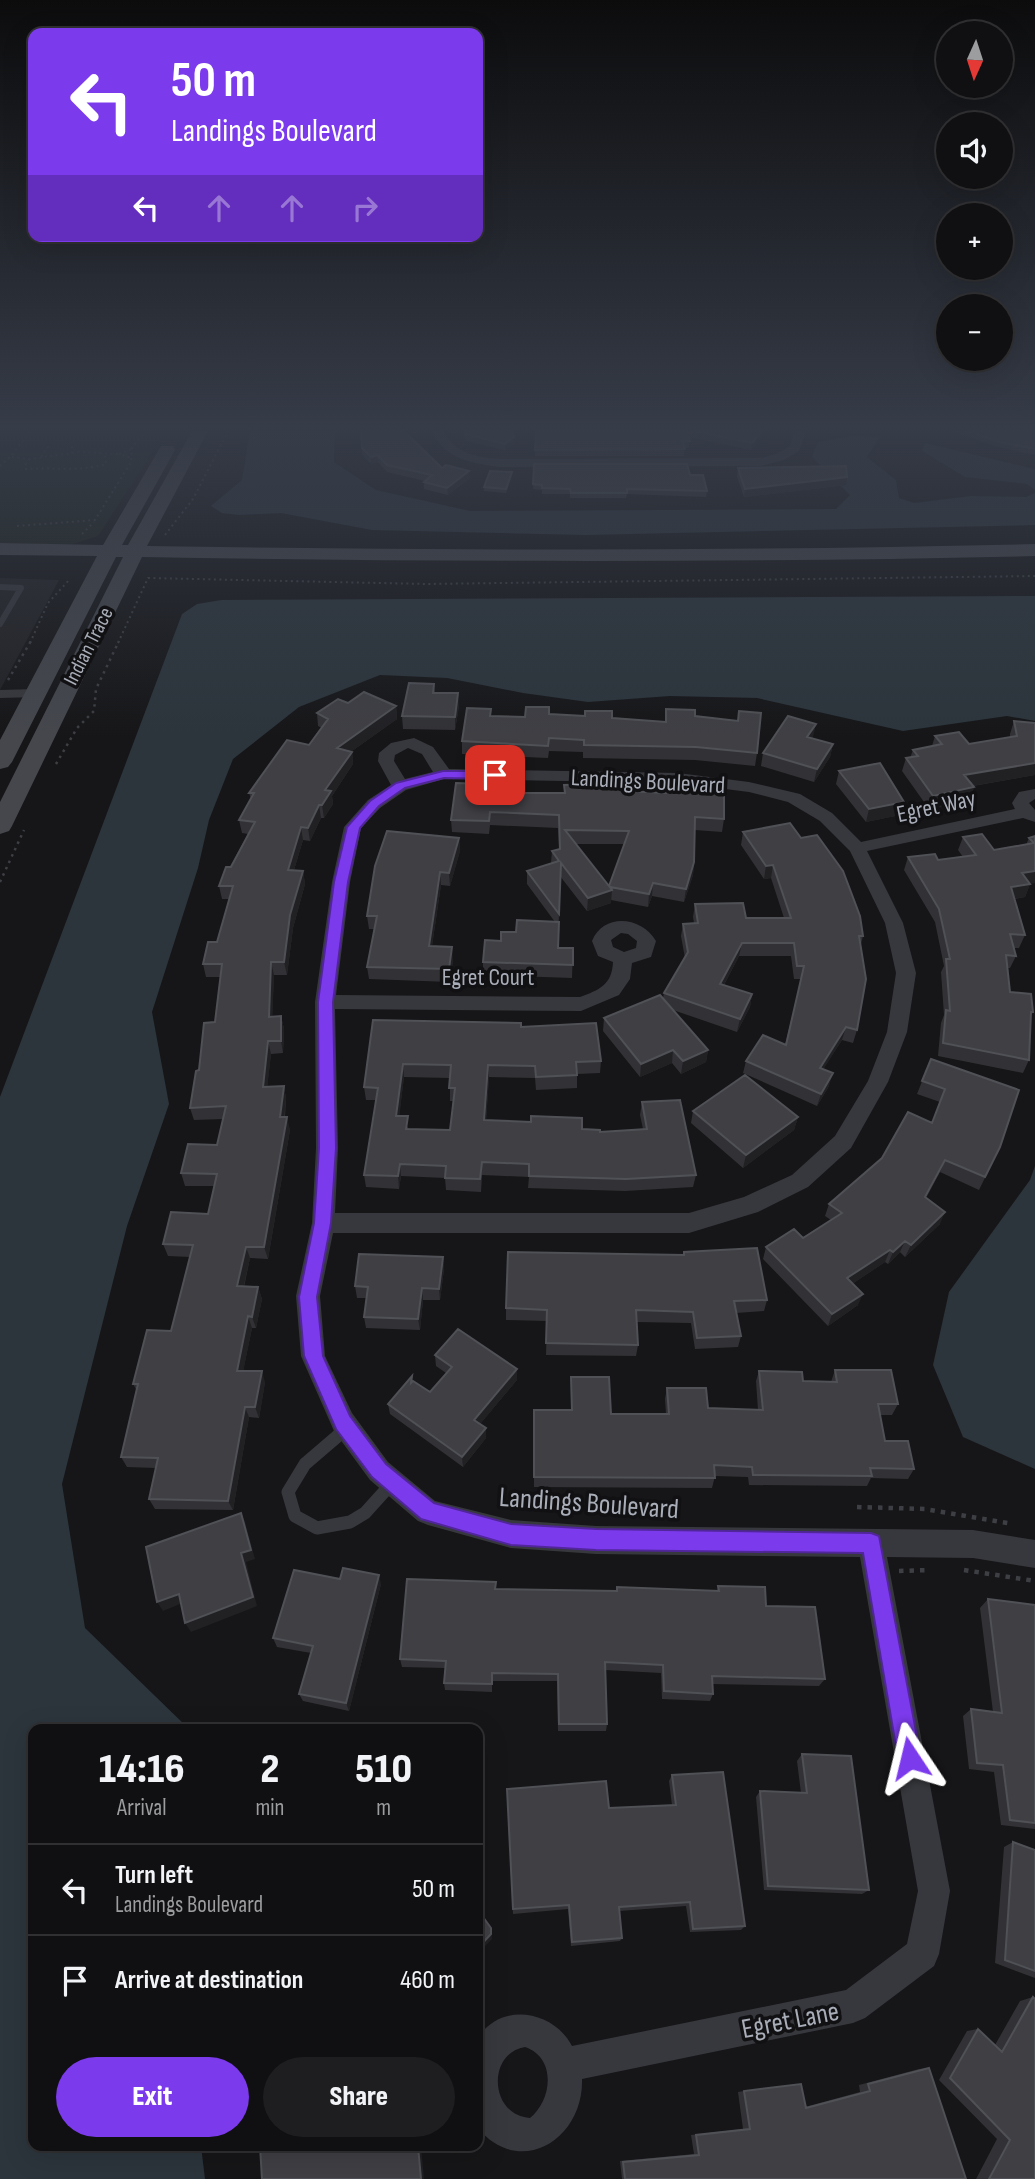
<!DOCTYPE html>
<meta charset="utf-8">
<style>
:root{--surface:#101012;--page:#1e1e20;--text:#f1f3f6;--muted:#9c9d9f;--line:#303032;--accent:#7c3aed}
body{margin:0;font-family:"Sofia Sans Condensed",sans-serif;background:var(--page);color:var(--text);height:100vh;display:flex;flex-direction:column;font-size:26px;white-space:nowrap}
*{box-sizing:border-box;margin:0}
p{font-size:23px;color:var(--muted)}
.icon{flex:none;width:38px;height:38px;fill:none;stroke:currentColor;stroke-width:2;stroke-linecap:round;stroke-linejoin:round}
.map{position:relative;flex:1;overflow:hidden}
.sheet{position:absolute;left:28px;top:1724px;width:455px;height:427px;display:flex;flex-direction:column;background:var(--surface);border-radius:14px;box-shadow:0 7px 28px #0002,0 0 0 2px var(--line)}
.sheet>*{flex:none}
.hud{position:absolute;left:28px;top:28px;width:455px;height:214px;border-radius:14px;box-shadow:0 7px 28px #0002,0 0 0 2px var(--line);background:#7c3aed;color:#fff;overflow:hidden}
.needle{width:46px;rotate:183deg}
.buttons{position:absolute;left:936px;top:21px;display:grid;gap:14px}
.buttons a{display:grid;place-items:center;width:77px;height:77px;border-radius:50%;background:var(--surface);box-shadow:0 7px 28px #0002,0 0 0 2px var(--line);font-size:35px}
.pin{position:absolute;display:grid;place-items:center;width:60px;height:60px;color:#fff;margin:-30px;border-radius:14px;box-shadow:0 4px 10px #0006}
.me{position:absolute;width:77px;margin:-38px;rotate:350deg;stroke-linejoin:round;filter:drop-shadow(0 0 5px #0008)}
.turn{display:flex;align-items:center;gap:24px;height:147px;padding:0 28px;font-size:32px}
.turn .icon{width:91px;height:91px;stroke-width:2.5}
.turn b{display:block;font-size:49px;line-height:60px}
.lanes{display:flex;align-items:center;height:66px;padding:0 28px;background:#0003;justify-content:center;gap:35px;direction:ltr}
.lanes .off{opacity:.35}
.eta{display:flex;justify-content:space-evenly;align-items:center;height:119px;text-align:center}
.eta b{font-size:42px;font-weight:800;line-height:49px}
.primary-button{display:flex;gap:14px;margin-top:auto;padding:14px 28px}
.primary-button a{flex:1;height:80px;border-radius:42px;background:var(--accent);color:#fff;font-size:28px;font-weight:800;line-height:80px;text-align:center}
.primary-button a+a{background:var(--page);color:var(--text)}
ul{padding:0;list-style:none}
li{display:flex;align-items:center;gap:21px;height:91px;padding:0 28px;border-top:2px solid var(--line)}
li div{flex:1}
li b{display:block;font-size:26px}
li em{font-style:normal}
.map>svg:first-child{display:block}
</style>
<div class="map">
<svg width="1035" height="2179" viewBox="0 0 1035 2179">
<rect width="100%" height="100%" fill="#161618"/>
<path fill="#222225" d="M0,578L59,580L0,690Z"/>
<path fill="#1c231d" d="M0,431H166L98,536L70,545L0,543Z"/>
<path fill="#2c353c" d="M250,431H335L334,462L376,490L470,511L836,509L850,495L812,457L818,442L851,436L880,437L867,457L896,480L899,498L914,503L971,496L1026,497L1035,493V525L586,535L372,530L281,513L239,515L222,513L211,506L242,480Z
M925,443L1035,469V490L1027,484L965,477L922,451Z
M1035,596V721L1007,716L903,731L757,698L670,696L588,702L523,693L447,678L380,675L299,707L233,759L209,820L198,868L152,1012L169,1104L127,1226L62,1484L85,1628L189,1729H33V2146H201L205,2179H0V1097L182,614L197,604L221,600Z
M1035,1166V1469L963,1437L933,1365L949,1292L1030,1180Z"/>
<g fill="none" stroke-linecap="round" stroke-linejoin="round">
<path stroke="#3d3f44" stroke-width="2" stroke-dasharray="2 3.5" stroke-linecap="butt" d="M72,446V453
M131,449L119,454L131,458
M12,457L30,459L79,452L119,454
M41,457L49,445
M30,459L25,465L26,469C53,467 80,472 106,464L105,456
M0,466L12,455L30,431
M17,526L95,520L131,462L132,448L145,431
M82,534L94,522
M165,535L193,499L228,431
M30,643L48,603L70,579
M118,643L148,578L426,584L1035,576"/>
<path stroke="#3d3f44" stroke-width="2.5" stroke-dasharray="2.5 4.5" stroke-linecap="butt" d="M8,680L31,641
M56,764L77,728L94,711L96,689L119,641
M0,882L24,830"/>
<path stroke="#3d3f44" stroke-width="4.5" stroke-dasharray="4.5 6" stroke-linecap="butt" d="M857,1507L925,1509L1013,1524
M964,1570L1035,1581
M899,1571L929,1570"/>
<path stroke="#37383d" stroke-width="6" d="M0,587L21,588L0,624"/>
<path stroke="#37383d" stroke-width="8" d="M0,694L36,693"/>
<path stroke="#37383d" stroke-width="13" d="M347,1428L305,1464L288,1492L295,1516L317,1528L350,1522L365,1513L393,1482"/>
<path fill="#37383d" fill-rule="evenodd" d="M432,431H444C454,454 477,457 500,459L761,458L776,454L790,446L794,431H806L799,451L784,460L761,466L500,467C472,463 445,460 432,431Z
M414,738L433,747L449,769L678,773L749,782L800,794L832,813L861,842L1015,809L1012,803L1019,792L1035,789V799L1029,803L1035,810V822L1023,818L867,851L903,923L916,973L907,1032L888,1082L851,1148L808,1187L758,1212L689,1233H333L320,1296L325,1356L352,1413L388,1462L435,1501L511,1520L596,1526L973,1530L1035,1540V1568L973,1558L887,1557L950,1891L939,1954L934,1966L865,2018L853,2023L582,2079C584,2139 520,2179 478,2128V2038C501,2001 554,2011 572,2046L846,1990L907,1944L918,1891L860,1557L596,1554L511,1548L428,1525L418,1521L370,1480L334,1431L301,1356L296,1296L312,1223L316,1148L315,1002L332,882L344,827L368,800L391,785L378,761L379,753L391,743ZM408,748L422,754L433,772L405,779L394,761L395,755ZM444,779L678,783L749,792L788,802L820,821L850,851L885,923L896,973L887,1032L868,1081L835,1136L792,1175L744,1197L689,1213H335L338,1148L335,1009L581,1011L619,995L630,979L632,963L651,957L656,941C642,917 604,912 592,941L598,956L613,962C612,985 599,990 580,997L336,995L350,882L361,828L380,808L406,790ZM621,933L628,934L637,941L636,948L624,952L613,947L611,940ZM525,2047C557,2058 552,2100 530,2118C489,2115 487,2053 525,2047Z"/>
<path fill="#45474d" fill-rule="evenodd" d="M192,431H208L147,546C443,551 739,551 1035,544V556C737,563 440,562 142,557L12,826L9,831L0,834V802L123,557H116L12,762L8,767L0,769V740L97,556L0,555V543L103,545L161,446H173L175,450L122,545H128Z"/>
</g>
<path fill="#323236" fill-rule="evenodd" d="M361,431L442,468L470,478L448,495L424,489V482L425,481L387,472L378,462L371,464L362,455Z
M464,431H512L514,444L505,450L465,441Z
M536,431H767L751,450L689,437V448H684V456H535Z
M951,431H1035V455L998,447Z
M534,464L690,475L707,491L706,497L627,494L626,498H570V494H542V490L533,489Z
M738,468L846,485L744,497L737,476Z
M512,476L506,493L484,491V487Z
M434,684L435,693L459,706L455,730L403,729L402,716Z
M348,703L396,706L397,719L352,751L353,764L332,796L333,804L324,818H321L310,841L303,840L294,870L303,871L305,884L293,928L287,975H274L272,1017L281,1016L284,1029L283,1053L271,1054L267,1087L284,1086L286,1099L285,1117L290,1130L268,1259L250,1258L244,1287H258L262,1299L256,1328H252L243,1371L265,1382L259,1418L249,1417L233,1510L155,1509L149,1499L156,1468L127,1467L121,1457L137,1391L133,1384L171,1331L190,1257L168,1256L163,1244L208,1214L215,1186H185L181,1173L217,1145L223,1119L194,1120L190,1108L199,1070L215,1022L221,977H206L203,964L217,942L229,899H222L219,886L248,834L242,833L239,820L251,799L249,793L309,745L322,728L318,726L317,713Z
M491,709V716L525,717L549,714L665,722L666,709L695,716L757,753L755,766L695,760L583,758V752L549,751L548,758L462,754V741Z
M1014,721L1035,723V775L973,786L974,787L970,800L929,809L902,771L906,758H910L913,750L932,746L935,736L969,744L1010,737V734Z
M816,724L812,738L833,744L830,757L814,782L761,766L763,753Z
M839,771L900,815L866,822L836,784Z
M512,785V793L626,791L724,819L722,832L695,830L694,862L693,875L684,902L652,896L648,907L611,900V903L587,911L560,876L558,948H573L572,978L483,975V962L501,941L516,932L555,922L527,884V871L551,863L552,851L559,849L558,828L490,825L489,834L452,832L451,820ZM575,844H624L609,886Z
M743,832L863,936L861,944L857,1030L853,1043L842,1040L823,1069L829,1086L817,1106L743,1073L746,1061L785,1045L801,979H794L791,956H739L724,985L752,994L750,1007L737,1032L673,1010L708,1050L706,1062L681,1074L672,1063L640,1077L603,1031L604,1018L663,998L664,993L685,958L681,936L683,924L694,923L693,917L695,904L746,918H784L771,878L764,879L741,845Z
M1035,836L1030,884L1025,897L1014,899L1025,935L1019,948H1014L1016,956L1010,968H1008L1010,992L1033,1012L1030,1018L1029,1060L1023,1073L938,1056L941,1023L944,1015L941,972L944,966L935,922L904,870L908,857L938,860L963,857L958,850L963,837L994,850L1026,845L1029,838Z
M459,838L460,851L450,886L441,885L432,946L453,960L450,982L369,979L367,967L374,929H369L367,916Z
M373,1020L521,1027L601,1061L600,1073L577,1074V1088L536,1090L535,1078L489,1077L486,1121L582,1129L600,1132L643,1129L640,1115L642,1102L696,1175L693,1187L625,1191L528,1188L529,1177L482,1175L481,1192L446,1190L445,1178L401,1176L399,1189L366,1187L364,1175L376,1100H366L364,1087ZM404,1077L450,1078V1101H453L450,1130L409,1129L399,1116Z
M931,1059L1000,1147L979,1190L940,1172L926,1198L940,1224L905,1257L900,1252L888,1264L885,1262L852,1284L858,1305L828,1326L763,1259L766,1247L803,1238L831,1220L825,1216L829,1204L932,1123L940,1102L917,1094Z
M693,1111L798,1117L794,1130L743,1168L691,1123Z
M684,1252L767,1300L764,1311L736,1313L741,1336L738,1347L695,1349L691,1323L637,1322L638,1345L636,1356L546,1355L547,1321L506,1320V1308L683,1255Z
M443,1257L444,1269L440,1300H423L420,1330L366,1328L364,1317L366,1298H357L355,1286Z
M435,1355L517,1380L480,1424L486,1438L463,1467L390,1414L388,1404L412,1381L430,1392L446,1373L436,1366Z
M835,1370L898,1404L892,1415H880L885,1441L914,1469L908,1479L871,1478L867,1486L749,1485L748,1477L715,1476L712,1488L534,1487V1410H571V1377L611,1414H666L665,1399L667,1388L708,1408L758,1410L756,1381L759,1371L803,1381L831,1382Z
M340,1579L381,1584L349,1711L303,1701L299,1694L311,1653L277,1647L273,1638Z
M718,1586L766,1606L825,1679L819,1686L712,1684L713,1694L710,1701L662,1699L661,1673L605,1670L607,1724L606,1731H558L557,1681H492V1692L445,1690L444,1683L445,1668L402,1667L400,1659L496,1589L616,1591L617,1587L717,1591Z
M988,1599L1035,1605V1829L1001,1825L994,1772L969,1769L963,1716L971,1709L993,1712L980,1608Z
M802,1754L869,1890L862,1894L764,1890L756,1797L760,1791L801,1793L797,1761Z
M672,1775L745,1926L741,1930L690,1932L686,1906L619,1911L622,1938L620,1941L571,1946L568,1909L513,1914L507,1789L609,1808L672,1805L669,1781Z
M1013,1842L1035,1850V1978L995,1963L1004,1847Z
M1033,1997L1035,2179H976L997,2139L939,2080L967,2031L978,2029L995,2045L1020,2001Z
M929,2068L966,2179H622L620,2161L694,2154L691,2135L743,2129L738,2092L744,2091L805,2107L860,2092L859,2085L919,2069Z"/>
<path fill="#212124" d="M762,431H767L751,450L752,443Z
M514,437V444L505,450V444Z
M377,455L378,462L371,464V457Z
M469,471L470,478L448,495L447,488Z
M847,477L846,485L744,497L745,489Z
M458,693L459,706L455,730V717Z
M396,706L397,719L338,761L337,748Z
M816,724L813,737L805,750L807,737Z
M833,744L830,757L814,782L817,769Z
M352,752L353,764L332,796L333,804L324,818L322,805L325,790Z
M1035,763V775L960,788L964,775Z
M974,787L970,800L929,809L933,796Z
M904,802L900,815L866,822L869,809Z
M319,805L321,818L310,841L308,828Z
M301,827L303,840L290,883L288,870Z
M459,838L460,851L450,886L449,873Z
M694,862L693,875L684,902L686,889Z
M773,865L771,878L764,879L766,866Z
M303,871L305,884L293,928L287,975L284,962L290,915Z
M1035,871V883L1030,884L1025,897L1006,900L1011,887L1022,873Z
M440,872L441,885L430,959L429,946Z
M653,883L652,896L648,907L649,894Z
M612,890L611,903L587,911L588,898Z
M742,943L739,956L718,996L720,984Z
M452,947L453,960L450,982L449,969Z
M271,962L274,975L272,1030L269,1017Z
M752,994L750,1007L737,1032L740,1019Z
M281,1016L284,1029L283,1053L281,1041Z
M846,1027L842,1040L816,1081L820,1068Z
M268,1041L271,1054L266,1099L263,1087Z
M673,1050L672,1063L640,1077L641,1064Z
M708,1050L706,1062L681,1074L683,1061Z
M403,1064L404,1077L398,1128L396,1116Z
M488,1065L489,1077L485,1133L484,1120Z
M833,1073L829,1086L817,1106L821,1094Z
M284,1086L286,1099L283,1130L280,1117Z
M287,1117L290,1130L268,1259L264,1247Z
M798,1117L794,1130L743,1168L746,1155Z
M945,1160L940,1172L920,1210L925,1197Z
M400,1164L401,1176L399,1189L398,1176Z
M945,1212L940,1224L905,1257L911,1245Z
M905,1241L900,1252L888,1264L893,1252Z
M246,1247L250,1258L241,1298L237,1286Z
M890,1250L885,1262L843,1290L847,1278Z
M443,1257L444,1269L440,1300L439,1289Z
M258,1287L262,1299L256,1328L252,1317Z
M422,1288L423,1300L420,1330L418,1319Z
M863,1294L858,1305L828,1326L832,1314Z
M248,1316L252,1328L241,1382L237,1371Z
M517,1369V1380L475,1430L474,1420Z
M262,1371L265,1382L259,1418L255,1407Z
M245,1407L249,1417L233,1510L228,1501Z
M486,1428V1438L463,1467L462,1457Z
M241,1513L245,1522L255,1559L246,1562L257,1606L191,1632L185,1623L241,1553Z
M379,1575L381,1584L349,1711L346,1703Z
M179,1594L185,1602L163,1611L157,1602Z
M491,1928L492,1939L478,1953V1948Z
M418,2146H421L424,2179H421Z"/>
<path fill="#3f3f44" stroke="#4f5156" stroke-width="2" fill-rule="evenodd" d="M361,431H404L442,468L446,465L469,471L447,488L424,482L432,475L387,465L377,455L371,457L362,448Z
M465,431H512L514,437L505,444L465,434Z
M536,431H687L690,441H683L685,449L535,450Z
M693,431H762L752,443Z
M967,431H1035V449L999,442Z
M534,464H687L690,475H703L707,491L627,489V493H571L570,489L542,488V485L533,484Z
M846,466L847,477L745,489L738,468Z
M490,471L512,472L506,489L484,487Z
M409,683L434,684L433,693H458L455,717L402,716Z
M364,692L396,706L337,748L352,752L325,790L331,791L322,805H319L308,828L301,827L288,870L303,871L290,915L284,962H271L269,1017L281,1016V1041H268L263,1087L284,1086L280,1117H287L264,1247H246L237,1286L258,1287L252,1317L248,1316L237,1371H262L255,1407H245L228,1501L149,1499L158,1458L121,1457L138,1384H133L147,1330L171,1331L193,1245L163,1244L171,1212L208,1214L217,1174L181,1173L188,1144L217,1145L226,1106L190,1108L196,1071L199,1070L204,1023L215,1022L222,964H203L208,942H217L233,886H219L226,867H231L255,822L239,820L254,793H249L287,740L309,745L328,719L317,713L338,699L348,703Z
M526,707H549V714L585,716V711H612V718L666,722V709L695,710V716L738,721L739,711L761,713L757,753L696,747L584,745V740L549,738L548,746L462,741L467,708L491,709L490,716L525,717Z
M788,716L816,724L807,737L833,744L817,769L763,753Z
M1014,721L1035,723V763L964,775L974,787L933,796L906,758L918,756L913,750L942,744L935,736L959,732L969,744L1017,736Z
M880,763L904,802L869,809L839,771Z
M456,783L512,785L511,793H565L564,785L600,784L625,785L626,791L666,793L667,786L724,790V819L695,817L694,862L686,889L653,883L649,894L610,887L612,890L588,898L561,863L559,914L527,871L559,861L552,851L560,849L559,815L490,812L489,821L451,820ZM565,830L629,831L609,886Z
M790,823L801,838L817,835L843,871L860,916L863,936H859L866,979L857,1030L846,1027L820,1068L833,1073L821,1094L746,1061L763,1035L786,1045L804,966H797L794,943H742L720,984L752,994L740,1019L664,993L688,952L683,924L698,923L695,904L743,903L746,918H791L773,865L766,866L743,832Z
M387,831L459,838L449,873L440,872L429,946L452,947L449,969L367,967L377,916H367L375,866Z
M982,834L994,850L1034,843L1029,838L1035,836V871L1022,873L1030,884L1011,887L1025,935L1010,934L1016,956L1006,955L1010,992L1031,994L1033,1012H1031L1029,1060L943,1043L946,1010L950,1011L946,959H950L939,909L908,857L935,854L938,860L976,855L963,837Z
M517,920L559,922L558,948H573V965L483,962L485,940L501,941V932H516Z
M660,995L708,1050L683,1061L673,1050L641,1064L604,1018Z
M373,1020L521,1023V1027L596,1023L601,1061L576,1062L577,1075L536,1077L535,1066L488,1065L484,1120L531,1122V1116L582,1118V1129L600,1130V1132L647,1129L642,1102L680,1100L696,1175L626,1179L529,1176V1164L482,1162L480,1179L445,1178L446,1166L400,1164L398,1176L364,1175L378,1088L364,1087ZM403,1064L451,1065L449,1088H455L450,1130L406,1129L408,1116H396Z
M931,1059L1019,1090L1000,1147L985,1177L945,1160L925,1197L945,1212L911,1245L905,1241L893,1252L890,1250L847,1278L863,1294L832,1314L766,1247L794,1229L803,1238L842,1213L829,1204L882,1158L908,1112L932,1123L945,1089L922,1081Z
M745,1075L798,1117L746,1155L693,1111Z
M757,1248L767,1300L734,1301L741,1336L697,1338L693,1312L636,1310L638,1345L546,1343L547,1310L506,1308L508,1252L684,1255V1252Z
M359,1254L443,1257L439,1289L422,1288L418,1319L364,1317L368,1287L355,1286Z
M458,1329L517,1369L474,1420L486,1428L462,1457L388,1404L412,1376L411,1383L413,1381L430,1392L452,1367L435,1355Z
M835,1370H891L898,1404H878L885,1441H908L914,1469L870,1468L872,1476L753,1475L752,1467L714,1465L715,1478L534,1477V1410H572L571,1377H609L611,1414H669L667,1388H706L708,1408L763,1410L759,1371L802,1372L803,1381L837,1382Z
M241,1513L251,1550L241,1553L253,1597L185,1623L179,1594L157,1602L146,1547Z
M343,1568L379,1575L346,1703L299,1694L313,1646L273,1638L294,1570L340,1579Z
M407,1579L496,1582L495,1589L617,1591V1587L719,1591L718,1586L765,1587L766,1606L815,1607L825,1679L712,1676L713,1694L664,1691L663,1665L605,1662L607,1724H559L558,1674L492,1673V1684L444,1683L446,1661L400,1659Z
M988,1599L1035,1605V1823L1010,1820L1003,1765L977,1763L971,1709L1002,1713Z
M802,1754L851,1756L869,1890L768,1886L760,1791L807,1793Z
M723,1772L745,1926L693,1929L690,1902L619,1907L622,1938L572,1942L569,1905L513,1909L507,1789L606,1781L609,1808L676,1805L672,1775Z
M1013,1842L1035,1850V1971L1005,1960Z
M478,1910L491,1928V1934L478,1948Z
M1033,1997L1035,1999V2179H989L1010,2140L950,2078L978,2029L1002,2052Z
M929,2068L966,2179H625L623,2162L699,2155L696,2135L750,2129L744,2091L801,2084L806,2108L870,2091L868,2084Z
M260,2146H418L421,2179H262Z"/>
<linearGradient id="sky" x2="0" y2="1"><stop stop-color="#0c0c0d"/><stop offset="0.58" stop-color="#363c48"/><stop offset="1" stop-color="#363c48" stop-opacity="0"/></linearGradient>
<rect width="1035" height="737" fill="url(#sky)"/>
<path fill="#7c3aed" stroke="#51269a" stroke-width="2" d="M443,771H495L502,775L495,779L444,778L405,788L379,806L360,828L348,882L333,1002L336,1148L331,1223L317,1297L323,1356L350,1416L386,1464L434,1503L511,1524L596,1529L871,1533L879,1536L921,1758L918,1766L910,1769L901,1766L898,1758L863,1553L596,1550L511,1545L421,1519L372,1477L336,1429L304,1356L299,1297L314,1223L319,1148L318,1002L334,882L347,827L370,801L396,783Z"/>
<g text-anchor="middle" stroke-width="7" stroke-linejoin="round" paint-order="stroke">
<g font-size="21" fill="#a8adb8" stroke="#111113">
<text transform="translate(88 646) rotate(-63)" y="7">Indian Trace</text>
</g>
<g font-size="24" fill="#a8adb8" stroke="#111113">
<text transform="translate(648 781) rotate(3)" y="8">Landings Boulevard</text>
<text transform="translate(936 806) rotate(-12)" y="8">Egret Way</text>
<text x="488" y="985">Egret Court</text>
</g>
<g font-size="28" fill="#a8adb8" stroke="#111113">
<text transform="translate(589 1502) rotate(4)" y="10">Landings Boulevard</text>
<text transform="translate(790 2019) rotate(-11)" y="10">Egret Lane</text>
</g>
</g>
</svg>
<div class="buttons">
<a><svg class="needle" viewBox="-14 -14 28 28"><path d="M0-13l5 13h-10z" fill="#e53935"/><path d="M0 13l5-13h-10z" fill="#9c9d9f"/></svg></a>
<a><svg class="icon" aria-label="sound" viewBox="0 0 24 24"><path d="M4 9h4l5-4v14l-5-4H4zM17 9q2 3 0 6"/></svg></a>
<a>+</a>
<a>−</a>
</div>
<div class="pin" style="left:495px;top:775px;background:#d93025"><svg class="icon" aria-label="arrive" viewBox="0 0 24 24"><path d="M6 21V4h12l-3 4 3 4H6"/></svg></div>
<svg class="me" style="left:910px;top:1758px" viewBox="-20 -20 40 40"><path d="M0-17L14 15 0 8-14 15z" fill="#7c3aed" stroke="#fff" stroke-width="4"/></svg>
<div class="hud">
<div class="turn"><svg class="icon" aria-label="left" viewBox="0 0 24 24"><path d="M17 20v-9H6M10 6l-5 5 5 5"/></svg><div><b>50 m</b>Landings Boulevard</div></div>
<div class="lanes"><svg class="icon" aria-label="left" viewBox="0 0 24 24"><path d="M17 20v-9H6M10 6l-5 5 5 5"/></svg><svg class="icon off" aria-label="ahead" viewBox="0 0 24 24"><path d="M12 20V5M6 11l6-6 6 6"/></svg><svg class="icon off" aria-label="ahead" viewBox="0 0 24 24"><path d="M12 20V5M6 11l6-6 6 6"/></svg><svg class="icon off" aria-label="right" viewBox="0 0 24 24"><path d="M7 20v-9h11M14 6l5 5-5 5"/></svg></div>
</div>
<section class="sheet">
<div class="eta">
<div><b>14:16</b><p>Arrival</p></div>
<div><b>2</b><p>min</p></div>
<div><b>510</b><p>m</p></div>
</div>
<ul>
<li><svg class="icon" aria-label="left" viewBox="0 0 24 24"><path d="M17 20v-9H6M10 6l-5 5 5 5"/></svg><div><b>Turn left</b><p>Landings Boulevard</p></div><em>50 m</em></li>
<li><svg class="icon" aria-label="arrive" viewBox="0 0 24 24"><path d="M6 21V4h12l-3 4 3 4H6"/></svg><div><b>Arrive at destination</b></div><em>460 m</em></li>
</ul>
<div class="primary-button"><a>Exit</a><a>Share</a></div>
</section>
</div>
